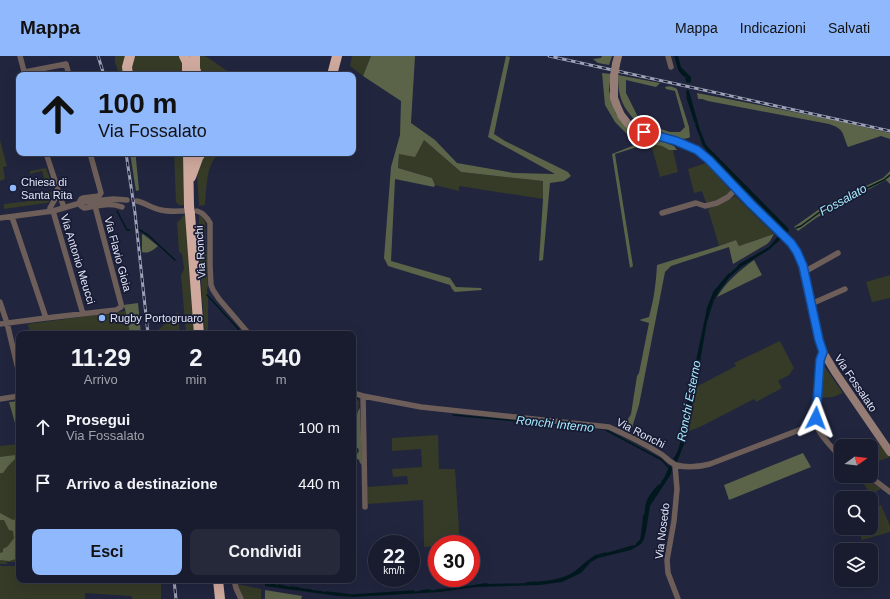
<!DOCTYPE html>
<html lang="it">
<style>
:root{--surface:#191c2e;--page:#26293a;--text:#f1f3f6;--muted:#9fa1aa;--line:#373a4a;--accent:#8fb8fd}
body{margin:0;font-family:Helvetica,sans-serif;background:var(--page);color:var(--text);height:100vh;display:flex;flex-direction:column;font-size:15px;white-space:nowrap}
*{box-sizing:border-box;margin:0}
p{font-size:13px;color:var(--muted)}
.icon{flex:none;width:22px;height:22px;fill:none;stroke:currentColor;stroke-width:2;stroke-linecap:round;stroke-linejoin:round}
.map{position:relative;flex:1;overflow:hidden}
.side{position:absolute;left:16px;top:275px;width:340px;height:252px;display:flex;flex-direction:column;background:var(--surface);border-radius:8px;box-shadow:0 4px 16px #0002,0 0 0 1px var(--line)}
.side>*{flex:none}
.hud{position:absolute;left:16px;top:16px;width:340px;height:84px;border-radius:8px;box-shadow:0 4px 16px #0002,0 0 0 1px var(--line);background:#8fb8fd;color:#111;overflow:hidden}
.needle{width:26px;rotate:75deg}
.controls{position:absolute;left:834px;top:383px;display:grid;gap:8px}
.controls a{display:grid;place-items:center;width:44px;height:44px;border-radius:8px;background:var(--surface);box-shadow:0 4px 16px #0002,0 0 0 1px var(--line);font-size:20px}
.speed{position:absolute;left:368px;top:479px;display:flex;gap:8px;font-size:20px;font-weight:700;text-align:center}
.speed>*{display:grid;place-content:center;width:52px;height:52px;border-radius:50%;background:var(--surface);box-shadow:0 4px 16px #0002,0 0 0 1px var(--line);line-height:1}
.speed small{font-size:10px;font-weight:400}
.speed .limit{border:6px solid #d22;background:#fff;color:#111}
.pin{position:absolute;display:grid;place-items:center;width:34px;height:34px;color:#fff;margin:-17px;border:2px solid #fff;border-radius:50%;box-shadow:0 1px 4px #0007}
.me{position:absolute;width:44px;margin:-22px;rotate:3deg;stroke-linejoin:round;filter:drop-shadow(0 0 3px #0008)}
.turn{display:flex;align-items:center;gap:14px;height:84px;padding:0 16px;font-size:18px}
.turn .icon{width:52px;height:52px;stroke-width:2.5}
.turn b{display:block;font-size:28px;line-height:34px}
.eta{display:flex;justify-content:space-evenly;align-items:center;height:68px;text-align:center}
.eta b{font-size:24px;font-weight:700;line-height:28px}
.cta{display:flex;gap:8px;margin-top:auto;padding:8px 16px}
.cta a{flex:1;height:46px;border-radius:8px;background:var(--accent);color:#111;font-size:16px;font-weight:700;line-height:46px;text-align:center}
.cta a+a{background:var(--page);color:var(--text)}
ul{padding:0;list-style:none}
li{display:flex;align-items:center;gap:12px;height:56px;padding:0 16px}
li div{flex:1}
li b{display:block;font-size:15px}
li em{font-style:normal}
header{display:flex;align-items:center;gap:24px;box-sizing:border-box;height:56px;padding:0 20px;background:var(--accent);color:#111}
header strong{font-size:19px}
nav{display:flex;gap:22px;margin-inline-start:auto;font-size:14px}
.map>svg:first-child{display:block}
</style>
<header>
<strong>Mappa</strong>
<nav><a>Mappa</a><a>Indicazioni</a><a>Salvati</a></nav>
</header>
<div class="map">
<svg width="890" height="543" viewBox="0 0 890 543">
<rect width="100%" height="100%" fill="#21253e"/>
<path fill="#353b27" d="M115,0H125L124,19H119L115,6Z
M133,0H180L183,7L182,19H131Z
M199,0H204L207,1L233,19H199Z
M352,0H371L363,20L350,10Z
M0,84L7,110L3,111L5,123L0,125Z
M424,84L461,116L543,125V143L459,130V135L435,129L432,122L398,112L399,98Z
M651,88L662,90L669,94H673L678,116L660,121L652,92Z
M174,97H187L188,150L179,149L176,146Z
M205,97H220C205,109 207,132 205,149L199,150L197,117Z
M706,107L731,135L721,143L706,147L702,135L694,137L688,113Z
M46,112L53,131L46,130L42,115L30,118V115Z
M37,136H54V139L49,146L46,147L4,153V148L29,145V142L38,140Z
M735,140L774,178L739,190L736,184L719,190L708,153L722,147Z
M186,158L195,278H186L181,219L184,213L182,198L179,196L177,167L184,159Z
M199,159L203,162L205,165L208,229L207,234L208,242V278H205C202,238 198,199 199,159Z
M890,219V242L872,246L866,226Z
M125,255L130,278H30L28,268Z
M178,256L180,278H155V277Z
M780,285L794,312L789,319L778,325L782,332L756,346L754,343L702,370L687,376L696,331L736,310L734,307Z
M822,307L843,337L833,341L821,342Z
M353,343L359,345L356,376H353Z
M438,379L439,413H455L460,488H437V490L424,491L423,444L368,448L367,431L408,428L407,420L393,421L392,413L422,411L421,393L392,395V382Z
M19,388V524H161V543H133L131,540L85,537V543H14V541V543H0V510H17V506H6L8,508H0V390Z
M880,388L890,401L871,408V391Z
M858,420H863L881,433L871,438Z
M881,449L890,470V476L862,484L858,473L871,472V465C877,462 877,457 877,451Z
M237,528L261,533V543H244Z"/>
<path fill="#5b6449" d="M371,0H415L411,67L435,84L457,107L514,117L555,118L488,81L506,0L510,1L494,78L505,85L568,116L571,120L564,125L550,127L543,204L539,205L543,143V125L461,116L424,84L415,101L399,98L398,112L432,122L435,129L434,131L395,123L391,205L450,222L456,231L481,232L482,234L455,236L452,233L450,229L388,210L384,202L391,111L400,79L401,45L363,20Z
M602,0H612L609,9L598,7L593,3L601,2Z
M602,17L611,18L609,34L611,43L616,58L624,68L639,77L674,90L677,94H669L662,90L651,88L637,91L615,98L633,210L630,212L612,98L637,88L643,84L627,78L615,66L605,49Z
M618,19L660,27L656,31L626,24V37L638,61L651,70L670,76H680L685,71L675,35L666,33L665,31C670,29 674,31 677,33L689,71L690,81C683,85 674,82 667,80C658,77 648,75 641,70C638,68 636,65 634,63C621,49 618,38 618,19Z
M697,37L825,62L890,77V83L881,80L848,91C842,78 845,73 829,68L708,45L702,43H698Z
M130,97H136V103L139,134L136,135Z
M890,115V128L886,124L816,162L798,175L794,171L825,149L883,122Z
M143,178L158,190C153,194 149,198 142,196V179Z
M774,178L770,185L767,188L733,208L729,191L671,210L665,216L639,349L631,375L623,372L631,358L637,320L639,317L649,267L639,264L649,261C654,243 656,227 657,209L719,190L736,184L739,190Z
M754,204L762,219L717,241C728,224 738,216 754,204Z
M138,247L141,278H130L125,253L123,249Z
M19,345V381L9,346Z
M360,352L362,409L360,407L359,404L356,402H353V399L357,398L359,395L358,392L353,390V376L356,375C356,369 356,356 360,352Z
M803,397L811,411L729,444L724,429Z
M15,399H19V406L15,403L8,410L3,417H0V401Z
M0,457L13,464L19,462V502L9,505L0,504V497L3,496V493L8,490L14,482L13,475L9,474L4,464H0Z
M265,534L302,540L301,543H265Z"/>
<path fill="#00191e" d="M675,0H678L681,11L691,21V25L690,27L687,26L686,21C678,17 677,8 675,0Z
M687,33L689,35L700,74L706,89L788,172L789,174L786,178L783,174V172L708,97L702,88L686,37Z
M780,178L783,181L770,193L741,211L729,222L720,234L714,244L707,266L688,372L684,388L677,406L673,403C682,393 682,370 685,357C692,322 700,287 707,252L714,236L729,218L739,209L768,192Z
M670,410L672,412L671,418L650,450L646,475L644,483L641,488L631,494L598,502L591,506L581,517L562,526L540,529L475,531L440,536L353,541L338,540L265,530V527L337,538L352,539L441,534L486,527L489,528C513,527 545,529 568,520C579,516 585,504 595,500C607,495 633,496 640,484C643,480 644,456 646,448C649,437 660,431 665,421C667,418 669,413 670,410Z"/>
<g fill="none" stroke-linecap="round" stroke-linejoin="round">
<path stroke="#00191e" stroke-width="1.5" d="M675,0L679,14L684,20
M686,22L687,26
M687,41L695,66
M696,69L699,77
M117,155L127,174H130
M796,172L801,170L824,153L884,124L890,119
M138,173L148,179L175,204
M739,209L767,193
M207,239L243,278
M707,254L714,236L729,218
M353,341L358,342
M453,359L604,373L662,404L669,412
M662,426L665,422L671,408
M646,451C647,442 653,435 659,429
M637,487L641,484L644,459
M609,497L633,490
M591,503L595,500L606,497
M265,527L275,529
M526,527C539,526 558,526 570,519C577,516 582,510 588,505
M279,529L287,531
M291,531L299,532
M302,533L311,534
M436,534L450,533
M314,535L322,536
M420,535L430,534
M326,536L352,539L414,535"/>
<path stroke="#6d5e59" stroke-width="5.5" d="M20,0L25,19
M668,0L671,11
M25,16L66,8L69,19
M46,97L64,152
M137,145C145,147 152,152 161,154C169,156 178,155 186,155
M79,147L81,143L83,142L99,140L101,137L90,97
M79,147L81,150L84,152C96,150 110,146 122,151
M50,155V152L59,136
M53,155L83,258
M197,155C203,157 207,161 210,167V210L211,229L213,234L219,243L249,278
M662,157L696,147L705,150L717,147L728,141L736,133
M12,161L46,262
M0,162L53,155L84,146L113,143L127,144
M804,216L838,197
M0,246L7,267L19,317
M811,248L845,233
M0,268L46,262L116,254L121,251V248L95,150
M823,296L820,300V304L815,368L821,378L828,387L835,395L841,399
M353,337L363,340L421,351L609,371C627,379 645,388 661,398C666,401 670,407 676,409C687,412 699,411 710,408L815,368
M363,340L365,451
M0,343L19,340
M675,409L677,433L674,465L667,504L668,517L678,543
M869,420L890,436
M234,524L236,532L241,543"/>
<path stroke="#957c75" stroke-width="8" d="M616,8L618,0
M614,20V42L617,50L621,59L628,68L636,73L676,85L697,94L709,104L751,148L791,187L797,196L803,210L819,284L823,296L835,316L890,396"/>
<path stroke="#cfa99e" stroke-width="10" d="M184,0L187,6V19
M195,0V12L197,19
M128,19L127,11L130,0
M332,19L337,0
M188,97L189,150
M191,121L198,102L201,97
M190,158L199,278
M218,524L220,543"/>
<defs>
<path id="rail" d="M98,0L104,19
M549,0L890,75
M126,97L135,157L148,278
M174,524L176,543"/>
</defs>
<use href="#rail" stroke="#9da1b5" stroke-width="3"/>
<use href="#rail" stroke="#181b34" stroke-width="1.5" stroke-dasharray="4.5" stroke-linecap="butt"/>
<path stroke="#957c75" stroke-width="8" d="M614,20L616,8"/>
<path stroke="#cfa99e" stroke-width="10" d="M189,150L190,158"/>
</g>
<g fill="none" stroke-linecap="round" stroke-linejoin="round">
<defs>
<path id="route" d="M644,76L676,85L697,94L709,104L751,148L791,187L797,196L803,210L819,284L823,296L820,304L816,362"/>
</defs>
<use href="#route" stroke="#114b97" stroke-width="10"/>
<use href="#route" stroke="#1a73e8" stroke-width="7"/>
</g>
<g fill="#8fb8fd" stroke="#181b34" stroke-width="1.5">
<circle cx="13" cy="132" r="4"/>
<circle cx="102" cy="262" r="4"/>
</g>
<g text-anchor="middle" stroke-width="3.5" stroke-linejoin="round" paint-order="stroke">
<g font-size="11" fill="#e2e6f7" stroke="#181b34" text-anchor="start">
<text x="21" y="130">Chiesa di<tspan x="21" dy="13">Santa Rita</tspan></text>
<text x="110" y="266">Rugby Portogruaro</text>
</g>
<g font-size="11" fill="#e2e6f7" stroke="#181b34">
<text transform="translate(200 196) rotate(-93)" y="4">Via Ronchi</text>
<text transform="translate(118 198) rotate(75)" y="4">Via Flavio Gioia</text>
<text transform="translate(78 203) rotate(73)" y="4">Via Antonio Meucci</text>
<text transform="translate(856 327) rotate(56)" y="4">Via Fossalato</text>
<text transform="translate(641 377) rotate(27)" y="4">Via Ronchi</text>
<text transform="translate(662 475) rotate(-83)" y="4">Via Nosedo</text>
</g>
<g font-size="12" font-style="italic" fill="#a6edfc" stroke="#181b34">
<text transform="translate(843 144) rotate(-29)" y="4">Fossalato</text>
<text transform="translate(689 345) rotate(-79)" y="4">Ronchi Esterno</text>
<text transform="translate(555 368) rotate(6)" y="4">Ronchi Interno</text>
</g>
</g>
</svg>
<div class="controls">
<a><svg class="needle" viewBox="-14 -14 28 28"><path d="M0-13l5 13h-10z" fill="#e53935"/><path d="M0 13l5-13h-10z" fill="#9fa1aa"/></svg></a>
<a><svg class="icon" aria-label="search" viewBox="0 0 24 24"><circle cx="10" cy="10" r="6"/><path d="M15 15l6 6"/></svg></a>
<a><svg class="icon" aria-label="layers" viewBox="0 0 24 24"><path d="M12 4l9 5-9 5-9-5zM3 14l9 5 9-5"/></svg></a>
</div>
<div class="speed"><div>22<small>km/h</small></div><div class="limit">30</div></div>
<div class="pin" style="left:644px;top:76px;background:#d93025"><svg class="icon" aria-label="arrive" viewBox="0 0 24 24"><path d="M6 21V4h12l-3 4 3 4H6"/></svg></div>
<svg class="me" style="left:816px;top:362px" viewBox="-20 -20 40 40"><path d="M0-17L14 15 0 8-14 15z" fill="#1a73e8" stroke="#fff" stroke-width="4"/></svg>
<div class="hud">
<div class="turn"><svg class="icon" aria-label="ahead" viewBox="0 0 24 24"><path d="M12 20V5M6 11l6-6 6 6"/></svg><div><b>100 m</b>Via Fossalato</div></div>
</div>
<section class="side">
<div class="eta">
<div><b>11:29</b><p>Arrivo</p></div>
<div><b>2</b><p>min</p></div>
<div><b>540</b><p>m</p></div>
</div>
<ul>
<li><svg class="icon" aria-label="ahead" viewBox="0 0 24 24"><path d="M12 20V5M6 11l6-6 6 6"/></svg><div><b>Prosegui</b><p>Via Fossalato</p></div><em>100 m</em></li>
<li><svg class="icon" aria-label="arrive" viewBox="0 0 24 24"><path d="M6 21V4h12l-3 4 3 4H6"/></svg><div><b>Arrivo a destinazione</b></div><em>440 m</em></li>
</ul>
<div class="cta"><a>Esci</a><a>Condividi</a></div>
</section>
</div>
